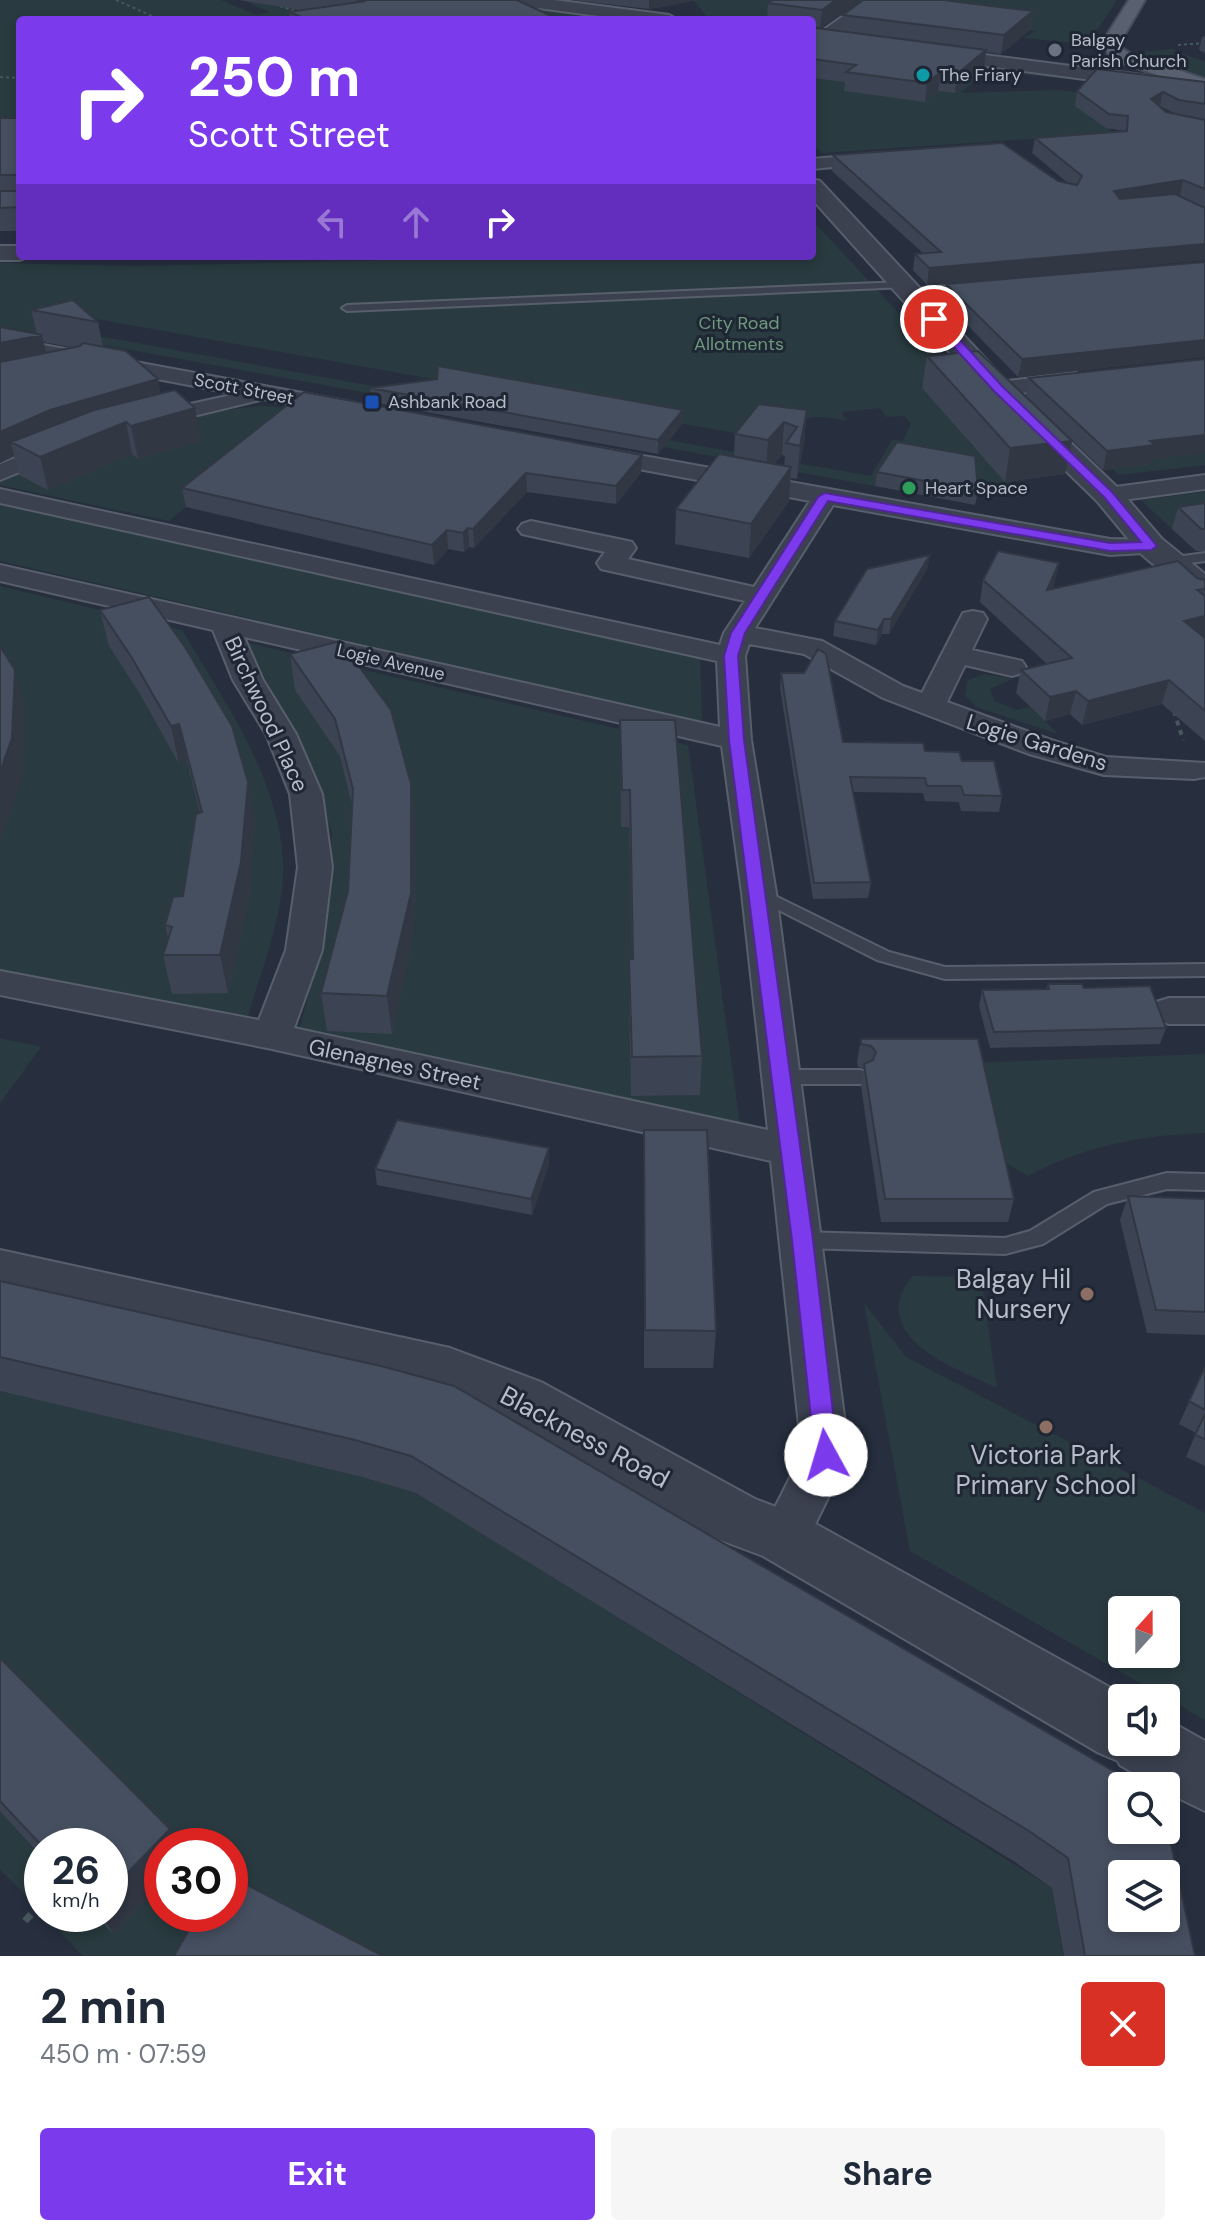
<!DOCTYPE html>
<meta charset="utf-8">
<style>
:root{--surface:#fff;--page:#f6f6f7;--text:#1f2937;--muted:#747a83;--accent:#7c3aed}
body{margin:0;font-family:"DM Sans",sans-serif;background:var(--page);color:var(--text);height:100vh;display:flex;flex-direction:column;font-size:30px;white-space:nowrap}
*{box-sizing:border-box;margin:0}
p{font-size:26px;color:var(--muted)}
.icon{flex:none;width:44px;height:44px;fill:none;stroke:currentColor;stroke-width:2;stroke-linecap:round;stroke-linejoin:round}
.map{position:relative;height:1956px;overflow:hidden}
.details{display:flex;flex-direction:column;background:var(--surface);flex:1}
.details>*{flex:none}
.guide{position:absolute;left:16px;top:16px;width:800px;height:244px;border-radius:8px;box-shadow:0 4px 12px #0003;background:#7c3aed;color:#fff;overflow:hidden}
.needle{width:52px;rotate:21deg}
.fabs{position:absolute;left:1108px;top:1596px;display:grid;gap:16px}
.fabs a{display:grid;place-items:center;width:72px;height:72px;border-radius:8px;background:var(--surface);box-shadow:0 4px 12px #0003;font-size:40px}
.speed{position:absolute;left:24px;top:1828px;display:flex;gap:16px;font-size:40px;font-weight:700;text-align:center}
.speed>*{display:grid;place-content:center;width:104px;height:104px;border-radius:50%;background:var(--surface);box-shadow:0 4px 12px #0003;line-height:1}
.speed small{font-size:20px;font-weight:400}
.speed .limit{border:12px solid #d22;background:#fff;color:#111}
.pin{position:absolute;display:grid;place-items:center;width:68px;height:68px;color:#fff;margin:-34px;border:4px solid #fff;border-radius:50%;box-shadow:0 2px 8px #0007}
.me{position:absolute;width:88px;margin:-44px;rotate:354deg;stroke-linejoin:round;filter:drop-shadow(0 0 6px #0008)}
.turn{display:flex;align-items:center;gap:28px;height:168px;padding:0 40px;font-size:36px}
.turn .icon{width:104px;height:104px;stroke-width:2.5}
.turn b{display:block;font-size:56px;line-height:68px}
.lanes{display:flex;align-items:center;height:76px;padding:0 40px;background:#0003;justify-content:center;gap:40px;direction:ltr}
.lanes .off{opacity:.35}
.round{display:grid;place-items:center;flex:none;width:84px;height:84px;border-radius:8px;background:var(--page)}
.overview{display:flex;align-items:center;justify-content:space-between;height:136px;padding:0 40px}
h1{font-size:48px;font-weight:700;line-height:60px}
.action{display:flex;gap:16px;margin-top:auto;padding:16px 40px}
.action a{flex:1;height:92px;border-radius:8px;background:var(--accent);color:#fff;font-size:32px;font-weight:700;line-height:92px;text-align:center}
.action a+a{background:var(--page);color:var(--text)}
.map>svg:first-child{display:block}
</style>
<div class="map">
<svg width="1205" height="1956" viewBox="0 0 1205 1956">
<rect width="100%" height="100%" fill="#272f3f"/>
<path fill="#293b40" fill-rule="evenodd" d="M0,0H221L256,15L270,12L243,0H471L615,20H20V139H0Z
M694,0H862L820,28L812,29V20L708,19Z
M932,0H1117L1088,44L1023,38L1036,31L1009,27Z
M812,46L1068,79L985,71L961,93L1058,90L1082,93L1075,101L1112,126L1109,130L1163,169L1061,137L821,153L812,143Z
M1172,49L1205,62V77L1132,53Z
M812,220L961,380L920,385L974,447L985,451L1027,498L973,489L896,456L875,486L792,471L797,463L871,476L892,440L903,441L911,424L905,416L886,417L880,408L841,412L847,421C809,413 804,416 774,440L80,316L60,329L761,457L756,464L0,326V263L136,266L560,256H812Z
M261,406L304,409L169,521L0,485V482C79,444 174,414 261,406Z
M1205,453V465L1118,475L1108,464Z
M1205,492V531L1198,525L1172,529L1141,500Z
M0,505L700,658L702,722L0,561Z
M0,586L182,630C224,701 277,774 283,859C286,910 261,972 246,1021L0,969Z
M247,643L688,745L740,1125L298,1033L326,933L332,833L307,758Z
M984,674L1012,679L990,689L995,701L1016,710L1030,707L1058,734L976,707L965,695L968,680Z
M0,1038L41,1047L0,1103Z
M1205,1054V1133C1142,1135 1083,1146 1028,1176L994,1156L973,1063Z
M912,1276L981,1277L997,1388C964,1371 888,1347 900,1298C902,1290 908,1282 912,1276Z
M864,1303L906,1357L1205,1513V1720L910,1551ZM1122,1610H1166V1654H1122Z
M0,1391L362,1477L419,1494L1052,1888L1063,1956H83L0,1869ZM42,1846H110V1914H42ZM162,1846H230V1914H162Z"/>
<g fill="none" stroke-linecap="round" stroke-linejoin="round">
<defs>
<path id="service" d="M903,282L907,283V287L347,311L342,308L347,305Z
M1205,553V561L1168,566L1161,562L1168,558Z
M759,888L889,952L945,967L1205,964V976L945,979L877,960L753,897L750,893L753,889Z
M781,1070H860L867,1072L870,1077L867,1082L860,1084H781L774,1082L771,1077L774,1072Z
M1167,1173L1205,1174V1190L1167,1189L1107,1204L1043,1244L1005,1254L802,1248L795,1246L792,1240L795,1234L802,1232L1005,1238L1030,1231L1094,1192Z"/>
<path id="minor" d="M866,0H882L825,42H815V36Z
M881,153L887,154L890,158L887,162L812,169V159Z
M992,282L1002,288L999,292L913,301L903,295L913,289Z
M0,337L346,401L354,403L357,408L354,413L346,415L264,399L148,427L140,425L136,420L140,415L236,394L0,349Z
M1076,373L1087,380L1084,385L998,396L990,394L987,389L990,384L998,382Z
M61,440L69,442L73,447L69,452L0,480V464Z
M593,447L1110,539L1160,540L1164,546L1160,552L1110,555L833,505L755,628L822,641L903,686L922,693L963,613L973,611L983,613L987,619L972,650L1022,661L1026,667L1022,673L1012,676L965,665L947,702L1051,740L1106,757L1205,763V777L1194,779L1104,775L1029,754L883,698L804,654L749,644L745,656L751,740L776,893L849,1455L801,1553L784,1560L767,1553L760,1537L802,1454L771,1161L272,1049L0,995V971L259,1020L286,950L298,867L290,794L266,734L233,680L213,630L0,581V565L720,727L717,661L0,503V489L720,645L724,633L745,601L601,569L597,563L605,552L522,534L518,529L522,524L531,521L623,540L632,542L636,548L628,559L754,587L810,501L585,459L581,454L585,449ZM244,637L722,746L742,893L768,1130L294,1028L322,950L332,867L322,794L296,734L263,680Z
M1205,475V489L1108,502L1099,500L1096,495L1099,490L1108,488Z
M1169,998H1205V1024H1169L1156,1020L1151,1011L1156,1002Z"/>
<path id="tertiary" d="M507,0H554L669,15L678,20H630L515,5Z
M812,33L1205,83V95L812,43Z
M812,179L820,181L1008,383L1119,489L1162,539L1205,574V601L1193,598L1140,553L1097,501L988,395L812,199Z
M0,246H20V256H30L20,260H0Z
M0,1250L450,1348L541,1382L755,1499L805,1518L1129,1698H1122V1742H1166V1719L1205,1741V1811L1166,1792V1786H1155L1120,1765L1118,1761L1099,1753L763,1556L715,1538L501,1416L444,1393L0,1292Z"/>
<path id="primary" d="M1129,0H1145L1121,41L1122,48L1131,54L1205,79V91L1119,62L1108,54L1103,41Z"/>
</defs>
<use href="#service" stroke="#585f6c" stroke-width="4"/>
<use href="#minor" stroke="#585f6c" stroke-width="4"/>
<use href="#tertiary" stroke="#585f6c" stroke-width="4"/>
<use href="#primary" stroke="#444a58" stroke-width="4"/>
<path stroke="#47585d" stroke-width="2" stroke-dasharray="3 3" stroke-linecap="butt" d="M116,0L161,20
M280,6L292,10L305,8
M1178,45L1205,43
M0,77L20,78"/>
<path stroke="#47585d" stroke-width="4" stroke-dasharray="5 5" stroke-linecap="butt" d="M1174,711L1183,740"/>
<path stroke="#47585d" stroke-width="7" stroke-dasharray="9 9" stroke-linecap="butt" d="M25,1921L42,1902"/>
<use href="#service" fill="#3b414f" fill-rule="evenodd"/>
<use href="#minor" fill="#3b414f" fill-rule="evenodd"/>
<use href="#tertiary" fill="#3b414f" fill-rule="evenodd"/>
<use href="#primary" fill="#59606f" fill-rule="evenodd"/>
</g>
<path fill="#3c4453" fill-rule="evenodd" d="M239,0H517L560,20H290L289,12L302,10Z
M572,0H698L649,9Z
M772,0H861L820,28L812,27V20H767L768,3Z
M949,1L1033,11L1030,30L1001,54L986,52L984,69L955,93L938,91L925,102L844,91L845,82L812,78V31L842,32L843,15Z
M1205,36V53L1199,50L1202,37Z
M1205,82V119L1177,114L1205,120V207L1179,196L1205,208V260L927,285L913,270L915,254L923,253L832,171L833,155L1058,181L1069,184L1032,153L1035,138L1125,131L1106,128L1075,106L1077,91ZM1160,106L1176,114L1166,112Z
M0,118H20V231H0Z
M1205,262V357L1018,377L944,301L946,284Z
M31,310L98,322L103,347L161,394L201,441L138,459L132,454L48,490L19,475L14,456L0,463L37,334ZM43,342L75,348L46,353Z
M927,356L1065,474L1005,482L922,388Z
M1205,359V453L1152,459L1150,464L1103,470L1026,396L1029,378Z
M437,379L683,423L658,454L371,402L370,388Z
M304,392L641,473L616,504L527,492L474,548L469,547L464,552L448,549L434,565L186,507L182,488Z
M807,410L804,443L797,479L791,478L789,501L749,558L675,544L676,509L734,457L735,434ZM782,455L785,456L784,466L774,464Z
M877,472L978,491L975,505L875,486Z
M1205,503V551H1196L1172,529L1178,507Z
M930,555L927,569L889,634H882L876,645L833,636L835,621Z
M1059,563L1053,589L1197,578L1205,638V741L1162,704L1082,725L1070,714L1045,721L1016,693L1021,670L1047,664L980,602L983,580Z
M100,610L255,819L249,900L228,993L172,994L163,955L168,938L165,925L183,896L200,813L187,761L179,764L140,694L109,646Z
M290,654L415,822L414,931L392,1034L327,1031L321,993L348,891L352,805L340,756L295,690Z
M781,673L843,742L925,751L962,761L1002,796L999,812L961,811L959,802L925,801L923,793L853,792L871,882L868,898L813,899L780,688Z
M620,720L702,1056L700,1095L631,1096L629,998V959H632L629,827H621Z
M1048,984L1084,988L1166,1028L1160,1044L990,1048L979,1006L982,990L1046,989Z
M861,1039H978L1014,1199L1008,1222H881L861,1087L864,1068L858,1067L857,1062Z
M644,1130L716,1331L713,1368H644Z
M549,1148V1164L532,1215L377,1185L375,1169Z
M1128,1196L1205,1199V1335L1147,1333L1120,1220Z
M0,1281L385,1367L1139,1786L1195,1956H1064L1052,1888L1015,1862L416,1493L362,1477L0,1391Z
M1205,1367V1466L1186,1457L1196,1433L1179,1424Z
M0,1658L170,1829L177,1846H162V1883L113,1934L94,1914H110V1846H42V1857L0,1811Z"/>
<path fill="#313743" d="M649,0H698L649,9Z
M836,0H861L820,28L822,10Z
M1033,11L1030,30L1001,54L1004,35Z
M986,50L984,69L955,93L957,74Z
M941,72L938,91L925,102L927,83Z
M1163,92L1160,106L1148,114L1151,99Z
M1183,180L1180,196L1111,207L1114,191Z
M1205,244V260L927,285L929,268Z
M42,335L48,361L0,371V343Z
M1205,340V357L1018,377L1022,359Z
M158,379L163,406L11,442L14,456L0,463V432L50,410Z
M195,408L201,441L138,459L131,426Z
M683,410V423L658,454V440Z
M807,410L804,443L797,479L800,446Z
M126,422L132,454L48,490L40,457Z
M784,422L782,455L766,473L768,440Z
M1205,435V453L1152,459L1150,464L1103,470L1107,451L1150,441Z
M1072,441L1065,474L1005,482L1010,448Z
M642,455L641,473L616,504V486Z
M791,467L789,501L749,558L751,524Z
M526,473L527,492L474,548L473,529Z
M468,528L469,547L464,552L463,533Z
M447,530L448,549L434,565L432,545Z
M930,555L927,569L889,634L891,619Z
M1059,563L1054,585L1042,613L1047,590Z
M1205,616V637L1177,644L1184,621Z
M884,619L882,634L876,645L878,630Z
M15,670L25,707L23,775L0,842V772Z
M1169,680L1162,704L1082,725L1088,701Z
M1076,691L1070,714L1045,721L1050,697Z
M179,724L187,761L179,764L171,726Z
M248,782L255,819L249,900L228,993L220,955Z
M411,784L415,822L414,931L392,1034L387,996Z
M549,1148V1164L532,1215L531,1199Z
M170,1829L177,1846H162V1883L113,1934L102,1914H110V1891Z"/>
<path fill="#464f60" stroke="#313743" stroke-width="2" fill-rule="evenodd" d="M357,0H517L560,20H309L289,12L366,1Z
M772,0H836L822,10L768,3Z
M863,0H943L1033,11L1004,35L843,15Z
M816,28L986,50L957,74L941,72L927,83L846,72L856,65L812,59V31Z
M1097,69L1205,82V104L1179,100L1163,92L1151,99L1166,112L1205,120V189L1183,180L1114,191L1120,199L1175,194L1205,208V244L929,268L915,254L941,252L833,155L1002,143L1058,181L1077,185L1082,176L1035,138L1127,131L1128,116L1109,114L1077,91Z
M0,118H20V207L0,208V191H17V175H0Z
M1205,262V340L1022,359L946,284Z
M73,300L98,322L31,310Z
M0,327L42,335L0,343Z
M83,343L126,351L158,379L50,410L0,432V362L80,346Z
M978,351L1072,441L1010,448L927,356Z
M1205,359V435L1150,441L1155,445L1107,451L1029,378Z
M438,366L683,410L658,440L370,388L437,379Z
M175,390L195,408L131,426L126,422L40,457L11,442L94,410Z
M304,392L642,455L616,486L526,473L473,529L468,528L463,533L447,530L432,545L182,488Z
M759,404L807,410L800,446L786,443L797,427L784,422L768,440L735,434Z
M897,442L975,456L978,491L877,472Z
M719,454L791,467L751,524L676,509Z
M1205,503V529H1201L1178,507Z
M998,551L1059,563L1047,590L1178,561L1197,578L1205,580V589L1197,590L1205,596V616L1184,621L1205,638V711L1169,680L1088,701L1076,691L1050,697L1021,670L1072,658L983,580Z
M930,555L891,619H884L878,630L835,621L867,569Z
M149,597L185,647L232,726L248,782L241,862L220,955H163L172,927L165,925L173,897L183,896L196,814L202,812L179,724L171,726L132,658L100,610Z
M340,641L391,710L411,784V893L387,996L321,993L348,891L353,789L335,719L290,654Z
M0,646L15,670L12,738L0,772Z
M818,649L826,654L843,742L923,743L925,751L959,752L962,761H994L1002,796L964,795L961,786H927L925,778L850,777L871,882L814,883L781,673H804Z
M620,720H675L702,1056L632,1057L629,959H633L630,790H622Z
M1048,984H1082L1084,988L1150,986L1166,1028L994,1032L982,990L1049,989Z
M861,1039H978L1014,1199H885L864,1064L873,1060L876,1052L871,1046L861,1044Z
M397,1120L549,1148L531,1199L375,1169Z
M644,1130H707L716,1331L645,1330Z
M1128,1196L1205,1199V1312L1156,1310Z
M0,1281L385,1367L454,1386L1139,1786H1122V1830H1166V1821L1195,1956H1085L1068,1858L1029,1831L411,1456L355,1440L0,1357ZM1122,1874H1166V1918H1122Z
M1205,1367V1410L1189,1401Z
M1205,1414V1439L1195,1435Z
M0,1658L170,1829L110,1891V1846H42L0,1801Z
M230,1876L383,1956H174L198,1914H230Z"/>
<path fill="#7c3aed" stroke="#51269a" stroke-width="2" d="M930,316H938L1002,386L1112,492L1157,546L1151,550L1110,551L828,501L745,633L738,656L744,740L813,1240L838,1455L835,1462L826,1465L818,1462L815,1455L792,1240L729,740L724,656L731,633L818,497L825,493L1110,543L1141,542L1104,497L994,391L930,321Z"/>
<circle fill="#6b7280" stroke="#1f2634" stroke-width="3" cx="1055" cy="50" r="8"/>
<circle fill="#0f9aa8" stroke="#1f2634" stroke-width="3" cx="923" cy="75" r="8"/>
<rect fill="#1a4fb4" stroke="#1f2634" stroke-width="3" x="364" y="394" width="16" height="16" rx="4"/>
<circle fill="#2e9e5b" stroke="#1f2634" stroke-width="3" cx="909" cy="488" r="8"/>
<g fill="#8d6e63" stroke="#1f2634" stroke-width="3">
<circle cx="1087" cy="1294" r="8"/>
<circle cx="1046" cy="1427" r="8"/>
</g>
<g text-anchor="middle" stroke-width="6" stroke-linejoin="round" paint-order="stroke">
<g font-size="18" fill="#b7bdc9" stroke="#1f2634" text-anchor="start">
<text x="1071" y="46">Balgay<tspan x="1071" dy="21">Parish Church</tspan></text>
<text x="939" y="81">The Friary</text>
<text x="388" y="408">Ashbank Road</text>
<text x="925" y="494">Heart Space</text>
</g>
<g font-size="18" fill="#6f997c" stroke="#1f2634">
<text x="739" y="329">City Road<tspan x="739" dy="21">Allotments</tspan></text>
</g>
<g font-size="18" fill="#b7bdc9" stroke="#1f2634">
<text transform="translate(244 389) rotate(11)" y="6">Scott Street</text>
<text transform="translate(391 662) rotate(13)" y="6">Logie Avenue</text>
</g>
<g font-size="22" fill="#b7bdc9" stroke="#1f2634">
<text transform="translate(267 714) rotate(65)" y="8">Birchwood Place</text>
<text transform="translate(1037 742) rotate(17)" y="8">Logie Gardens</text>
<text transform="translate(395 1064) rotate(12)" y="8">Glenagnes Street</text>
</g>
<g font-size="26" fill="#b7bdc9" stroke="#1f2634" text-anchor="end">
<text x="1071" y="1288">Balgay Hil<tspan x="1071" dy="30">Nursery</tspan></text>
<text x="1046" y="1464" text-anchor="middle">Victoria Park<tspan x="1046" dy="30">Primary School</tspan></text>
</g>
<g font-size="26" fill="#b7bdc9" stroke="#1f2634">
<text transform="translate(585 1437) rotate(28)" y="9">Blackness Road</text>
</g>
</g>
</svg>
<div class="fabs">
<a><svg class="needle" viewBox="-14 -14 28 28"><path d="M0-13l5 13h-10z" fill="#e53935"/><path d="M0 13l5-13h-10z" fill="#747a83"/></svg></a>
<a><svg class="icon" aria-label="sound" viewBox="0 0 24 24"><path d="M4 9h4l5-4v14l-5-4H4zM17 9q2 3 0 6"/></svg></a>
<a><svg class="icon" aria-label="search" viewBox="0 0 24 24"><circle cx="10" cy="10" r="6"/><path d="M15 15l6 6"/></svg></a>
<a><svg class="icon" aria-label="layers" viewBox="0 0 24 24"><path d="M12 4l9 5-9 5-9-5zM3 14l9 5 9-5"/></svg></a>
</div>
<div class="speed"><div>26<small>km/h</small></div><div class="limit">30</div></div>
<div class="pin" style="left:934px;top:319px;background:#d93025"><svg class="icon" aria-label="arrive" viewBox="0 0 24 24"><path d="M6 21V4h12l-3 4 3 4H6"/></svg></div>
<svg class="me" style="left:826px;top:1455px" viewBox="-20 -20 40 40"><circle r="19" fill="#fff"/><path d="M0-13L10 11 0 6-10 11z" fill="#7c3aed"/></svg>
<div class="guide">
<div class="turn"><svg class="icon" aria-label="right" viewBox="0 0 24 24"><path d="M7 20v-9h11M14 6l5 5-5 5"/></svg><div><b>250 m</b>Scott Street</div></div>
<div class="lanes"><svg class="icon off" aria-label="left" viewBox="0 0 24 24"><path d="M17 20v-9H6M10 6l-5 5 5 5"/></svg><svg class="icon off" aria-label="ahead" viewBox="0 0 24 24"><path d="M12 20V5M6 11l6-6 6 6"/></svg><svg class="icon" aria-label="right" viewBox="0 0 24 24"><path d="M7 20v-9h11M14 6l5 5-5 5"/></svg></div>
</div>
</div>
<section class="details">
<div class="overview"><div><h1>2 min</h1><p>450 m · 07:59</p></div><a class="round" style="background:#d93025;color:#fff"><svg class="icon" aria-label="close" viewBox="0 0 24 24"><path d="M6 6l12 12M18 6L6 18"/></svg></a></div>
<div class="action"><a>Exit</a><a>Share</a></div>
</section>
